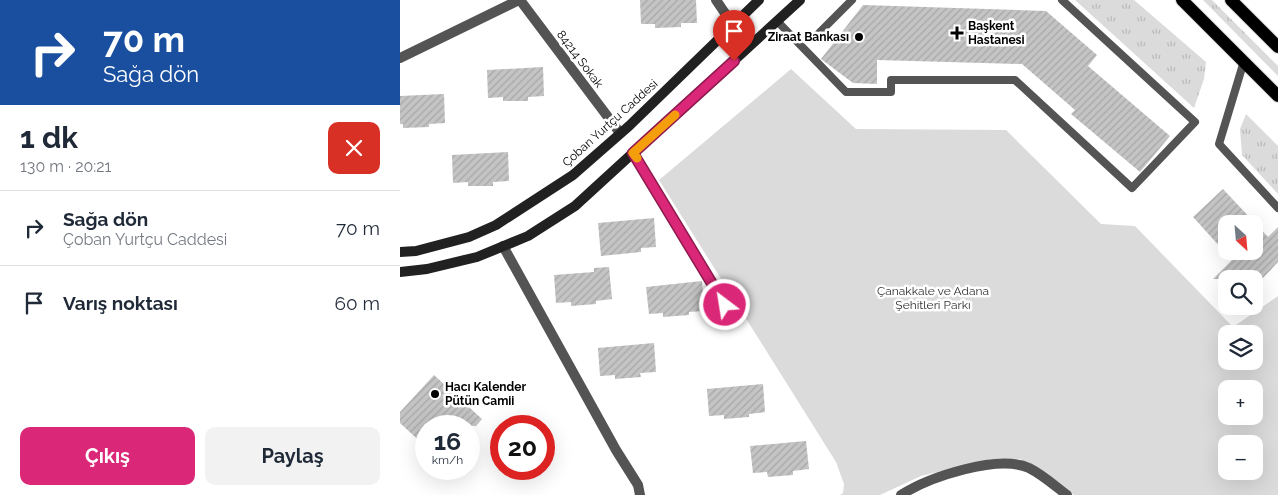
<!DOCTYPE html>
<html lang="tr">
<meta charset="utf-8">
<style>
:root{--surface:#fff;--page:#f2f2f3;--text:#1f2937;--muted:#747a83;--line:#e0e1e3;--accent:#db2777}
body{margin:0;font-family:Raleway,sans-serif;background:var(--page);color:var(--text);height:100vh;display:flex;flex-direction:column;font-size:19px;white-space:nowrap}
*{box-sizing:border-box;margin:0}
p{font-size:16px;color:var(--muted)}
.icon{flex:none;width:28px;height:28px;fill:none;stroke:currentColor;stroke-width:2;stroke-linecap:round;stroke-linejoin:round}
.map{position:relative;flex:1;overflow:hidden}
.sheet{display:flex;flex-direction:column;background:var(--surface);width:400px}
.sheet>*{flex:none}
.hud{background:#1a4fa0;color:#fff;overflow:hidden}
.needle{width:32px;rotate:154deg}
.controls{position:absolute;left:818px;top:215px;display:grid;gap:10px}
.controls a{display:grid;place-items:center;width:45px;height:45px;border-radius:10px;background:var(--surface);box-shadow:0 5px 20px #0002;font-size:25px}
.speed{position:absolute;left:15px;top:415px;display:flex;gap:10px;font-size:25px;font-weight:700;text-align:center}
.speed>*{display:grid;place-content:center;width:65px;height:65px;border-radius:50%;background:var(--surface);box-shadow:0 5px 20px #0002;line-height:1}
.speed small{font-size:12px;font-weight:400}
.speed .limit{border:8px solid #d22;background:#fff;color:#111}
.pin{position:absolute;display:grid;place-items:center;width:42px;height:42px;color:#fff;margin:-51px -21px;border-radius:50% 50% 50% 0;rotate:-45deg;box-shadow:0 0 5px #0007}
.pin .icon{rotate:45deg}
.me{position:absolute;width:55px;margin:-28px;rotate:329deg;stroke-linejoin:round;filter:drop-shadow(0 0 4px #0008)}
.turn{display:flex;align-items:center;gap:18px;height:105px;padding:0 20px;font-size:22px}
.turn .icon{width:65px;height:65px;stroke-width:2.5}
.turn b{display:block;font-size:35px;line-height:42px}
.round{display:grid;place-items:center;flex:none;width:52px;height:52px;border-radius:10px;background:var(--page)}
.summary{display:flex;align-items:center;justify-content:space-between;height:85px;padding:0 20px}
h1{font-size:30px;font-weight:700;line-height:38px}
.cta{display:flex;gap:10px;margin-top:auto;padding:10px 20px}
.cta a{flex:1;height:58px;border-radius:10px;background:var(--accent);color:#fff;font-size:20px;font-weight:700;line-height:58px;text-align:center}
.cta a+a{background:var(--page);color:var(--text)}
ul{padding:0;list-style:none}
li{display:flex;align-items:center;gap:15px;height:75px;padding:0 20px;border-top:1px solid var(--line)}
li div{flex:1}
li b{display:block;font-size:19px}
li em{font-style:normal}
main{display:flex;flex:1;min-height:0}
.map>svg:first-child{display:block}
</style>
<main>
<section class="sheet">
<div class="hud">
<div class="turn"><svg class="icon" aria-label="right" viewBox="0 0 24 24"><path d="M7 20v-9h11M14 6l5 5-5 5"/></svg><div><b>70 m</b>Sağa dön</div></div>
</div>
<div class="summary"><div><h1>1 dk</h1><p>130 m · 20:21</p></div><a class="round" style="background:#d93025;color:#fff"><svg class="icon" aria-label="close" viewBox="0 0 24 24"><path d="M6 6l12 12M18 6L6 18"/></svg></a></div>
<ul>
<li><svg class="icon" aria-label="right" viewBox="0 0 24 24"><path d="M7 20v-9h11M14 6l5 5-5 5"/></svg><div><b>Sağa dön</b><p>Çoban Yurtçu Caddesi</p></div><em>70 m</em></li>
<li><svg class="icon" aria-label="arrive" viewBox="0 0 24 24"><path d="M6 21V4h12l-3 4 3 4H6"/></svg><div><b>Varış noktası</b></div><em>60 m</em></li>
</ul>
<div class="cta"><a>Çıkış</a><a>Paylaş</a></div>
</section>
<div class="map">
<svg width="878" height="495" viewBox="0 0 878 495">
<defs>
<pattern id="grass-tufts" width="24" height="20" patternUnits="userSpaceOnUse" patternTransform="scale(1.25)"><rect width="24" height="20" fill="#dbdbdb"/><path d="M3 7l-1-3M5 7V3M7 7l1-3M15 17l-1-3M17 17v-4M19 17l1-3" fill="none" stroke="#bababa"/></pattern>
<pattern id="building-hatch" width="6" height="6" patternUnits="userSpaceOnUse" patternTransform="scale(1.25)"><rect width="6" height="6" fill="#c4c4c4"/><path d="M-1 1l2-2M0 6l6-6M5 7l2-2" fill="none" stroke="#a7a7a7"/></pattern>
</defs>
<rect width="100%" height="100%" fill="#fff"/>
<path fill="url(#grass-tufts)" d="M675,0H734L806,62L804,79L794,108Z
M803,0H812L878,66V76Z
M846,114L878,146V194L842,155L840,129Z"/>
<path fill="#dbdbdb" fill-rule="evenodd" d="M391,69L456,129L606,130L701,224L735,226L833,327L878,296V495H674L620,459L587,460L521,476L480,495H440L443,493L444,484L436,462L259,180ZM826,334H854V361H826ZM826,389H854V416H826ZM826,444H854V471H826Z"/>
<path fill="url(#building-hatch)" fill-rule="evenodd" d="M240,0H296L297,23H281V27L255,28V24H241Z
M463,5L646,11L697,55L688,66L770,136L740,172L671,114L675,110L622,64L477,60V84L453,83L421,59Z
M143,67L144,96L128,97V101H103V97L88,98L87,70Z
M44,94L45,123L29,124V127L3,128V124H0V96Z
M108,152L109,181L93,182V186H68V182L53,183L52,155Z
M823,189L868,237L878,227V262L862,279H813L832,260L793,217ZM826,224H854V251H826Z
M254,218L256,247L241,248V252L201,256L198,223Z
M209,267L212,299L196,301V304L171,306V302L156,303L154,275L194,272V268Z
M302,281L304,311L289,312V315L263,317V313L249,314L246,287Z
M254,343L256,372L240,373L241,377L215,379V375L200,376L198,348Z
M34,375L82,419L76,426H26V447L0,423V412Z
M363,384L365,412L349,414V417L324,419V415L309,416L307,389Z
M406,441L409,469L393,471V475L368,477L367,472L353,473L350,446Z"/>
<g fill="none" stroke-linecap="round" stroke-linejoin="round">
<defs>
<path id="primary" d="M782,0L878,96
M831,0L878,47"/>
</defs>
<use href="#primary" stroke="#dbdbdb" stroke-width="14"/>
<path stroke="#545454" stroke-width="8" d="M377,21L446,92H491V80H615L732,188L795,122L662,0
M419,33L452,0
M844,61L819,144L878,208
M233,153L325,305"/>
<path stroke="#545454" stroke-width="10" d="M120,0L220,133
M316,0L333,25
M0,58L119,0
M103,246L216,450L238,485L240,495
M501,495C529,477 598,454 629,468C643,475 655,486 667,495"/>
<path stroke="#212121" stroke-width="10" d="M0,252L16,251L69,237L96,225L173,175L229,126L359,0
M0,272L27,269L77,257L128,236L175,206L400,0"/>
<use href="#primary" stroke="#000" stroke-width="12"/>
</g>
<g fill="none" stroke-linecap="round" stroke-linejoin="round">
<defs>
<path id="route" d="M325,305L233,153L334,61"/>
</defs>
<use href="#route" stroke="#8e194d" stroke-width="12"/>
<use href="#route" stroke="#db2777" stroke-width="9"/>
<path stroke="#f59e0b" stroke-width="9" d="M237,158L233,153L275,115"/>
</g>
<g fill="#000" stroke="#fff" stroke-width="2">
<path d="M554.5 25.5h5v5h5v5h-5v5h-5v-5h-5v-5h5z"/>
<circle cx="459" cy="37" r="5"/>
<circle cx="35" cy="394" r="5"/>
</g>
<g text-anchor="middle" stroke-width="5" stroke-linejoin="round" paint-order="stroke">
<g font-size="12" font-weight="bold" fill="#000" stroke="#fff" text-anchor="start">
<text x="568" y="30">Başkent<tspan x="568" dy="14">Hastanesi</tspan></text>
<text x="449" y="41" text-anchor="end">Ziraat Bankası</text>
<text x="45" y="391">Hacı Kalender<tspan x="45" dy="14">Pütün Camii</tspan></text>
</g>
<g font-size="12" fill="#000" stroke="#fff">
<text transform="translate(180 59) rotate(53)" y="4">84214 Sokak</text>
<text transform="translate(210 123) rotate(-42)" y="4">Çoban Yurtçu Caddesi</text>
</g>
<g font-size="12" fill="#323232" stroke="#fff">
<text x="533" y="295">Çanakkale ve Adana<tspan x="533" dy="14">Şehitleri Parkı</tspan></text>
</g>
</g>
</svg>
<div class="controls">
<a><svg class="needle" viewBox="-14 -14 28 28"><path d="M0-13l5 13h-10z" fill="#e53935"/><path d="M0 13l5-13h-10z" fill="#747a83"/></svg></a>
<a><svg class="icon" aria-label="search" viewBox="0 0 24 24"><circle cx="10" cy="10" r="6"/><path d="M15 15l6 6"/></svg></a>
<a><svg class="icon" aria-label="layers" viewBox="0 0 24 24"><path d="M12 4l9 5-9 5-9-5zM3 14l9 5 9-5"/></svg></a>
<a>+</a>
<a>−</a>
</div>
<div class="speed"><div>16<small>km/h</small></div><div class="limit">20</div></div>
<div class="pin" style="left:334px;top:61px;background:#d93025"><svg class="icon" aria-label="arrive" viewBox="0 0 24 24"><path d="M6 21V4h12l-3 4 3 4H6"/></svg></div>
<svg class="me" style="left:325px;top:305px" viewBox="-20 -20 40 40"><circle r="17" fill="#db2777" stroke="#fff" stroke-width="3"/><path d="M0-11L8 9 0 5-8 9z" fill="#fff"/></svg>
</div>
</main>
